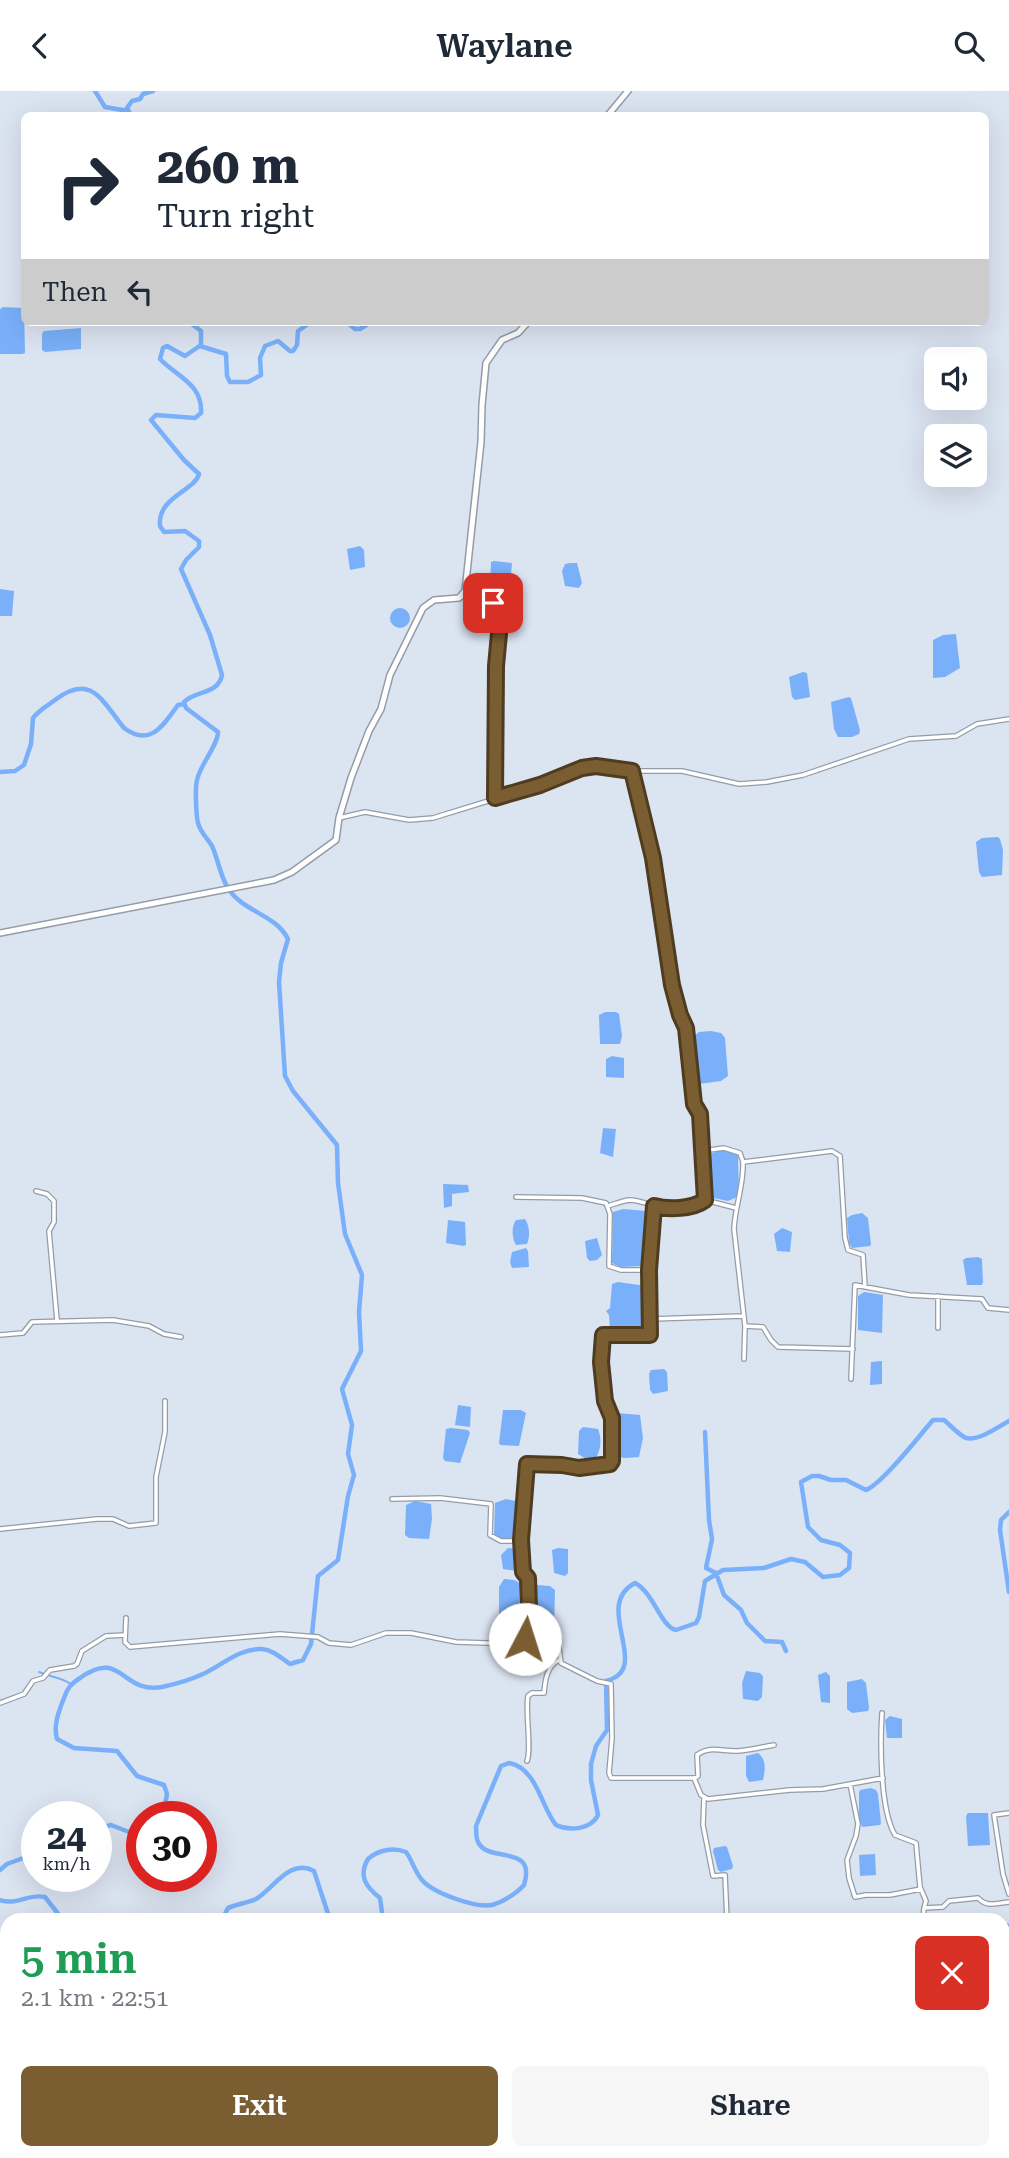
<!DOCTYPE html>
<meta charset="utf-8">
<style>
:root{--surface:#fff;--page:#f6f6f7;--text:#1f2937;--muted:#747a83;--accent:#7a5d31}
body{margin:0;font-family:"Roboto Serif",serif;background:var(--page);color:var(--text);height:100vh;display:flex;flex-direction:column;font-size:26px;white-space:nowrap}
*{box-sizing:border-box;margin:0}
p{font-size:23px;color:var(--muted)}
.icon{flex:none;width:38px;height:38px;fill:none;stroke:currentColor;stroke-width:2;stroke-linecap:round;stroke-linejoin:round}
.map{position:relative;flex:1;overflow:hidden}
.panel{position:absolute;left:0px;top:1822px;width:1010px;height:247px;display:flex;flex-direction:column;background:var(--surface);border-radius:21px 21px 0 0;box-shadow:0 7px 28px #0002}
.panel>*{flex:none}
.top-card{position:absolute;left:21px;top:21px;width:968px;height:214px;border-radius:10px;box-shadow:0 7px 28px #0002;background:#fff;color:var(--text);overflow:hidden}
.buttons{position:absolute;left:924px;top:256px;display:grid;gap:14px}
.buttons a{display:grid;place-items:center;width:63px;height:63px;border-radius:10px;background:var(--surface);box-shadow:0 7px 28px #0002;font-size:35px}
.speed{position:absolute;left:21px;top:1710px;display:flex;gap:14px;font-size:35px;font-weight:700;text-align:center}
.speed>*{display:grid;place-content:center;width:91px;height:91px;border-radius:50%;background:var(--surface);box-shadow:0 7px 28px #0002;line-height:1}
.speed small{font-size:18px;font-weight:400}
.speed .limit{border:10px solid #d22;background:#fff;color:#111}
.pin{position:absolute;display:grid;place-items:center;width:60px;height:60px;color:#fff;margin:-30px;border-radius:14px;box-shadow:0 4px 10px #0006}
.me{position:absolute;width:77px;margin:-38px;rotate:5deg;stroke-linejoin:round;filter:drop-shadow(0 0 5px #0008)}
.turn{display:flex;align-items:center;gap:24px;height:147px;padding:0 21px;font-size:32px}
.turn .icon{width:91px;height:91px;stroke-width:2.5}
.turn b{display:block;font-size:49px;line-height:60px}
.then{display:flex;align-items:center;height:66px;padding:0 21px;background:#0003;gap:14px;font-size:26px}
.round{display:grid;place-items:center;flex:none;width:74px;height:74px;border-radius:10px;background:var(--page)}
.overview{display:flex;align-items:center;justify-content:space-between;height:119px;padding:0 21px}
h1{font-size:42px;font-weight:600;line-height:52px;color:#1e9e55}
.primary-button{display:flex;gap:14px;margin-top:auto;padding:14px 21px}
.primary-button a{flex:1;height:80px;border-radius:10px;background:var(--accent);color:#fff;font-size:28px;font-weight:600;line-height:80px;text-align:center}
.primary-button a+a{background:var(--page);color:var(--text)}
header{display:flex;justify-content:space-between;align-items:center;height:91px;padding:0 21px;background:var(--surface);font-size:32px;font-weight:600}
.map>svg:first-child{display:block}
</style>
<header><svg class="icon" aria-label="back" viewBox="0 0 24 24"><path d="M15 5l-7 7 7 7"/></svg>Waylane<svg class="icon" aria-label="search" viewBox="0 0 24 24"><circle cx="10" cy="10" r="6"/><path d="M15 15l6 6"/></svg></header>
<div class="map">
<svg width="1009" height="2067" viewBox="0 0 1009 2067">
<rect width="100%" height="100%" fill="#dbe4f1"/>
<path fill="#7ab0fa" d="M3,216L24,217L25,262L22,263H0V218Z
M81,237V258L45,261L42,259V243L44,240Z
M360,455L364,459L365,476L350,479L347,458Z
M494,470L512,472L510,497H490L491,471Z
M570,472H577L582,492L579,497L565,495L562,480L565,473Z
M0,498L14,500L12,525H0Z
M390 527a10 10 0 1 1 20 0a10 10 0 1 1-20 0Z
M956,543L960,577L945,586L933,587V549L943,544Z
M803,581L807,582L810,606L795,609L792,606L789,586Z
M849,606L851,607L860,639L859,643L852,646H838L834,638L831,611Z
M998,746L1000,748L1003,759L1002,784L982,786L979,781L976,751L982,747Z
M605,921H616L619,923L622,945L620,953H600L599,924Z
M711,940L721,942L725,947L728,985L721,990L699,993L696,987L692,947L699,941Z
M612,965L624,967V987L606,986V968Z
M603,1037L616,1038L613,1066L600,1062Z
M722,1059L738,1062V1066L739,1099L737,1106L728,1110L709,1106L707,1064Z
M443,1093L468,1094L469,1101L452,1103V1115L444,1117Z
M623,1118L647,1120L650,1123V1160L645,1175L620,1176L612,1172L613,1121Z
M862,1122L868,1127L871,1153L870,1155L852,1157L849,1152L847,1127L852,1124Z
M525,1128C530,1135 530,1146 527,1153L516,1154C512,1148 511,1135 516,1129Z
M448,1129L465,1131L466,1154L464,1155L446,1152Z
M782,1137L792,1141L790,1161L777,1160L774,1143Z
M597,1147L602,1164L597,1169L590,1170L587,1167L585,1150Z
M526,1157L528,1160L529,1176L512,1177L510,1171L512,1161Z
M978,1166L982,1168L983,1191L982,1194H967L963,1169L966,1167Z
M618,1191L646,1195V1240L614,1241L610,1238L609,1224L606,1220L610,1217L612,1193Z
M864,1201L883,1204L882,1242L858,1239V1205Z
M882,1270V1293L870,1294L871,1271Z
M664,1278L667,1281L668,1300L653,1303L650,1299L649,1283L651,1279Z
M458,1314L471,1316L470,1336L455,1334Z
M503,1319H521L526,1322L519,1355L500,1354L499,1352Z
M616,1322L640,1324L643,1347L639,1366L624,1367L616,1365Z
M583,1336L598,1338C602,1348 601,1358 596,1367L586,1368L578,1363L579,1340Z
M451,1337L468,1339L470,1342L460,1372L445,1370L443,1367L446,1338Z
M506,1408L516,1410L519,1414V1443L516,1447H499L494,1444L495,1412Z
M415,1410L431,1413L432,1428L429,1448L409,1447L405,1444L406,1414Z
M508,1457L519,1458L520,1477L518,1480L503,1478L501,1464Z
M558,1457L568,1458V1482L565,1485L554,1482L552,1459Z
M504,1488L514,1489L520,1492L519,1523L516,1527L501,1525L499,1522V1496Z
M537,1494L550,1495L555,1499L554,1537L532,1534V1500Z
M746,1580L760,1582L763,1585L762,1606L758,1610L743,1608L742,1592Z
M826,1581L830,1585V1612L821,1611L818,1584Z
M862,1588L866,1592L869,1617L868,1620L852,1622L847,1618V1591Z
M890,1625L902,1628V1647H887L885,1629Z
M758,1662C767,1668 765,1681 763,1689L749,1691L746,1685V1665Z
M871,1697L876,1699L878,1703L881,1732L880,1734L862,1736L859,1727V1702L860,1699Z
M968,1722H988L990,1754L968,1755L966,1725Z
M725,1755L727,1756L733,1775L732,1778L721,1781L718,1779L713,1760L714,1757Z
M875,1763L876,1784L860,1785L859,1764Z"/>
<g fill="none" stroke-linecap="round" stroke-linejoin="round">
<path stroke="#7ab0fa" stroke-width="2" d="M39,1581C50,1586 61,1586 71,1593"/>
<path stroke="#7ab0fa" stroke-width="4.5" d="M95,0L105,16L128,20
M131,24L127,17L132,10L140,8L143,3L153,0
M347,231L355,238H360L371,231
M200,255L226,263L227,285L230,291H248L261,284L260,267L265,255L278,250L290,260H293L297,254L298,240L311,231
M0,681L15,680L24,674L31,653L33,627C39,619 47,615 55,609C91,581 102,610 124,637C151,657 164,633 178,614L184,613
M705,1341L709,1429L712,1448L706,1477L716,1482L724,1504L741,1519L747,1532L765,1550L782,1551L786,1560
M1009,1421L1001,1429L1000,1439L1009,1501
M163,1726L167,1703L164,1694L137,1685L117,1660L74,1657L57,1648C53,1634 59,1620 64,1607C67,1597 72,1592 80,1587C122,1557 121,1603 162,1596C176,1593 190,1589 203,1583C222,1574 240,1557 262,1558C273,1559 281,1567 290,1573L303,1569L311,1553L318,1485L338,1469L348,1405L354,1384L348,1363L352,1334L342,1298L361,1260L359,1221L362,1184L345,1143L338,1092L337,1054L293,1000L285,985L279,891L281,872L288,848C276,824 245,821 230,800C220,787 219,770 212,755C208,748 200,741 198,732C196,724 195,697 197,689C200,674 218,654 218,641L186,617L184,611C195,599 218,604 222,584L210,544L181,478L186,469L199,456V450L185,440L164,441L160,435C157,406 195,400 199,383L184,369L151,329L156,324L195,327L201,322C203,293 176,285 160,268L163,257L167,255L185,265L201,254V240L189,231
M96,1738L111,1734L142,1746
M0,1779L7,1773L37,1762
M0,1809C17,1815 29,1802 45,1806L63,1829
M222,1829L228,1817C237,1813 247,1812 256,1808C274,1797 290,1767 314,1780L330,1829
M383,1829L380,1807C366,1796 358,1785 368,1768C378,1759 393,1756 406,1761C412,1769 415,1781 422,1789C433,1802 475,1817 492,1814C503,1811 517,1802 524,1794C537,1752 488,1773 478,1751C476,1747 476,1740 476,1735L501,1675L509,1672C537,1677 541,1716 556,1734C569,1740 591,1739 598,1724L591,1689V1673L596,1655L607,1639L606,1590C654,1578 591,1515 635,1492C654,1502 661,1536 676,1539L696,1532L699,1526L705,1490L723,1479L764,1477L791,1468L805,1471L823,1486L840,1484L849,1477L850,1462L840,1454L821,1449L808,1436L801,1391L812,1385H819L831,1389H846L866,1399C882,1393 920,1344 933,1329H944C950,1334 959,1344 966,1347C979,1350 998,1336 1009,1330
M0,1895L7,1887
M0,1912L7,1932
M110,2062L114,2067"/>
<path stroke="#7ab0fa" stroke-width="8" d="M1003,1835L1009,1837
M334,2062L389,2067
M147,2067L271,2062
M784,2067L787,2062"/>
<defs>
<path id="street" d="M462,505L470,510L496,513L501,519L496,575L495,707
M339,727L365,721L409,729L433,727L540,694L575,679L591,675L632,680H682L739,693L767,691L803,684L909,648L956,645L977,633L1009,628
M702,1060L724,1057L740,1062L743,1071L832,1060L840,1065L845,1147L848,1159L863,1164L865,1196
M743,1071C744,1094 735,1115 734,1138L745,1235L744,1268
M36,1100L47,1103L54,1110V1131L49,1140L57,1229
M516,1106L582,1107L606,1112L610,1123L609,1175L621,1179H650
M705,1109L736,1117
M608,1115C615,1113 622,1110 629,1109C640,1109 647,1113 656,1116C669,1120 695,1117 705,1109L700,1023L694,1013L686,953V937L680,924L672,894L653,767L632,680
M938,1205V1237
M651,1228L743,1225
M745,1235L763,1236L771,1249L778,1256L853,1258
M0,1244L23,1242L32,1231L113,1229L149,1235L164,1243L181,1246
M851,1288L855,1194L909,1204L982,1208L988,1217L1009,1219
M392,1408L440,1407L491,1413L490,1444L501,1450H521
M0,1438L97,1428H113L129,1435L156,1432V1386L165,1341V1310
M126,1527L125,1551L130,1556L280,1543L318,1546L329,1552L351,1554L386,1542H411L456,1551L515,1553L523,1551C529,1540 532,1498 527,1486C524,1480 522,1478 522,1471C519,1440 521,1403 527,1373L579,1377L610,1373L612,1370V1327L605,1310L602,1289V1244H650V1179L654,1115
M528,1536L557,1541L561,1572L597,1590L611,1593L612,1647L609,1682L611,1687H695L698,1685L697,1664C710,1654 723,1661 738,1660C750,1659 762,1656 774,1654
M0,1612L24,1603L33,1590L43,1587L50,1579L74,1575L77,1573L82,1560L106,1545L125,1544
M882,1622C880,1652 880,1719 895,1744L916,1752L920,1796L926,1810L924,1817
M527,1670C532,1659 525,1622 528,1605L532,1602H544C545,1589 547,1575 559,1569
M694,1687L701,1704L708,1708L790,1699L823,1698L883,1687
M850,1693L858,1733L856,1745L847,1769L849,1787L855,1806L866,1804H890L921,1798
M704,1707L703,1734L713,1785L725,1784L727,1829
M1009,1722L994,1724L1003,1783L1009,1803
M923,1829L924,1817L943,1816L949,1810L978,1807C988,1817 996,1812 1009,1811
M1003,1855L1009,1854
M440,2062L483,2067
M662,2062V2067
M52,2067L64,2062
M757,2067L762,2062
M793,2067L797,2062"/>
<path id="secondary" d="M608,24L628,0
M0,842L274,789L292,781L336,749L339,727L351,687L369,640L381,618L390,584L423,517L434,509L459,507L465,500L481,351L482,314L486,272L502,249L518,242L528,231"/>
</defs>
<use href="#street" stroke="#949ca8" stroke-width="6"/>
<use href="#secondary" stroke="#949ca8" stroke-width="8"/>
<use href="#street" stroke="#fff" stroke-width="3.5"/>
<use href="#secondary" stroke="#fff" stroke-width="5"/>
</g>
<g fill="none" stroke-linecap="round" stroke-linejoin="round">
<defs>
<path id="route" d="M493,512L500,516L501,521L496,575L495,707L540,694L582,677L596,675L632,680L653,767L672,894L680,924L686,937L694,1013L700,1023L705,1109C693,1118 668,1119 654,1115L649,1179L650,1244H603L601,1271L605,1310L612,1327V1370L610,1373L579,1377L562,1374L527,1373L521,1449L523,1481L528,1487L529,1518L525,1548"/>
</defs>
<use href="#route" stroke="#4f3c20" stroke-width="18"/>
<use href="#route" stroke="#7a5d31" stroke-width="12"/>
</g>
</svg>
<div class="buttons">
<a><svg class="icon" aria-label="sound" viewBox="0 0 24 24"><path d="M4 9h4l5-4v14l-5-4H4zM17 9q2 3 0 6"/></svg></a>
<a><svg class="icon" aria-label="layers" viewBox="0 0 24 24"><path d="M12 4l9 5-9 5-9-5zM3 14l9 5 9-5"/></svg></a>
</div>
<div class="speed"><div>24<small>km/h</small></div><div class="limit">30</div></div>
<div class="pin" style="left:493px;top:512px;background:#d93025"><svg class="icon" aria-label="arrive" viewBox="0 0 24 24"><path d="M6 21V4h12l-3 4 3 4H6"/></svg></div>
<svg class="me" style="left:525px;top:1548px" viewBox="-20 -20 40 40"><circle r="19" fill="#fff"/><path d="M0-13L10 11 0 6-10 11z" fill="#7a5d31"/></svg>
<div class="top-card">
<div class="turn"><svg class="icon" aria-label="right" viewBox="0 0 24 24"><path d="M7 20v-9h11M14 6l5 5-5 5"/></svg><div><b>260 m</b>Turn right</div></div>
<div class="then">Then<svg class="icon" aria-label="left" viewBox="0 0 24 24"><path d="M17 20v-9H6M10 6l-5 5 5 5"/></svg></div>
</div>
<section class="panel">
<div class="overview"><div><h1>5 min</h1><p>2.1 km · 22:51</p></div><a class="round" style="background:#d93025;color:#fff"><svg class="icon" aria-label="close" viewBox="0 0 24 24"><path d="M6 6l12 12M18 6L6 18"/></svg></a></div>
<div class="primary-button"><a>Exit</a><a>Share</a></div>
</section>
</div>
